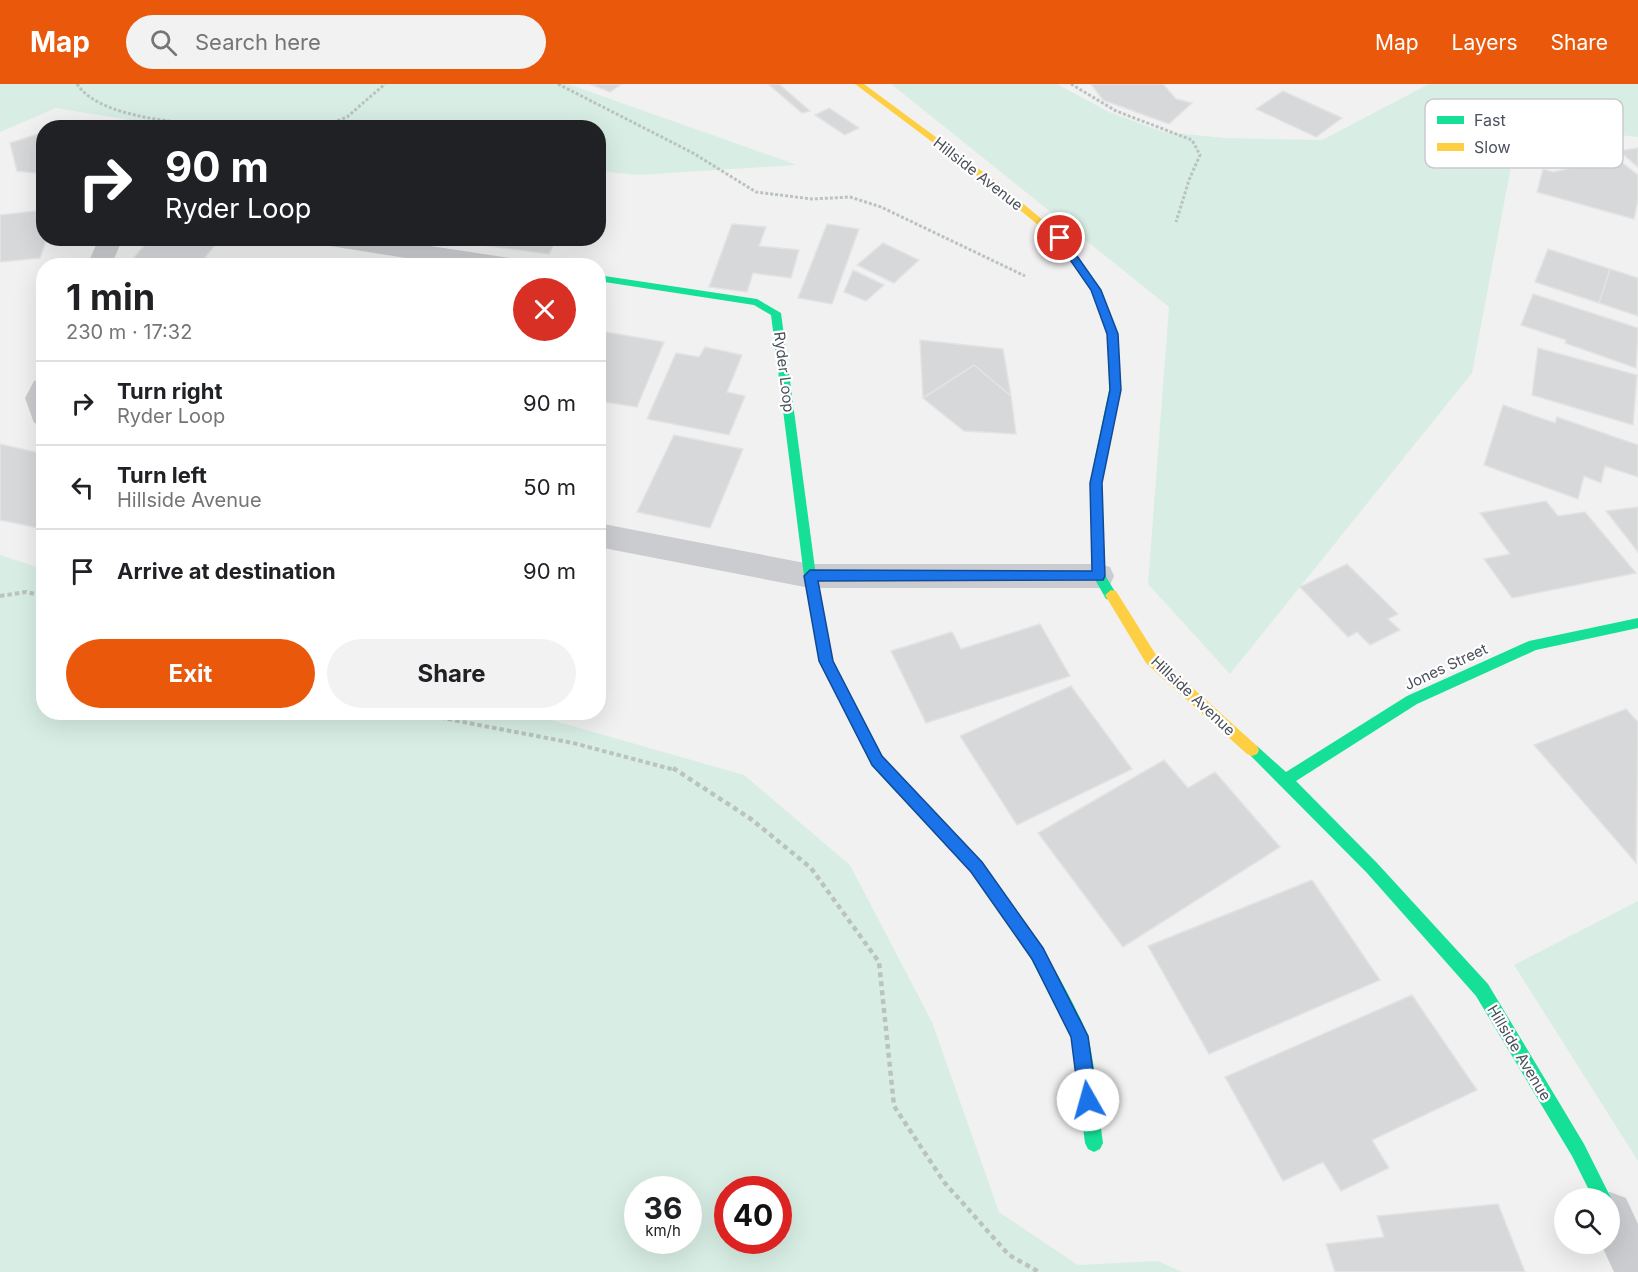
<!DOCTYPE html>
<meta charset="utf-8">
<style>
:root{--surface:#fff;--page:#f2f2f2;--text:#202124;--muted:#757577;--line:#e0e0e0;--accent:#ea580c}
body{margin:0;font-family:Inter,sans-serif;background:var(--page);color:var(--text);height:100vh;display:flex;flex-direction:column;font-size:22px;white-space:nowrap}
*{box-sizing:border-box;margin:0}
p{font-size:20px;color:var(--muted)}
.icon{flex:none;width:33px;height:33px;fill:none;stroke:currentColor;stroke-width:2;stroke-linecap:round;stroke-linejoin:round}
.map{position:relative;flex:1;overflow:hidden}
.details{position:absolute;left:36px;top:174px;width:570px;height:462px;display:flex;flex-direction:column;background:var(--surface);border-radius:24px;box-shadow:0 6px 24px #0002}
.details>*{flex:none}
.guide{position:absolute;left:36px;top:36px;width:570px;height:126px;border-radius:24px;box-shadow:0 6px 24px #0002;background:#202124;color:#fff;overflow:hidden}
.tools{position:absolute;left:1554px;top:1104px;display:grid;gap:12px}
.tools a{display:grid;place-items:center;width:66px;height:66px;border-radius:50%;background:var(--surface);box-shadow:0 6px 24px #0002;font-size:30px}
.speed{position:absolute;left:624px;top:1092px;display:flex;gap:12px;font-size:30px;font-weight:700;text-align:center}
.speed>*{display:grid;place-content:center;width:78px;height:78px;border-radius:50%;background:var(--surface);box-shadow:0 6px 24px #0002;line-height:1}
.speed small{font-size:15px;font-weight:400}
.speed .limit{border:9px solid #d22;background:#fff;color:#111}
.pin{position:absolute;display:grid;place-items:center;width:51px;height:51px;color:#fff;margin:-26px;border:3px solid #fff;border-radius:50%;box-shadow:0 2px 6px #0007}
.me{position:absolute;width:66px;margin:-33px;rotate:353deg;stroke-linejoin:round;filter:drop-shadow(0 0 4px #0008)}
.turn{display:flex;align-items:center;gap:21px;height:126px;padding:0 30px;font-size:27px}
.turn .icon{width:78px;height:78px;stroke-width:2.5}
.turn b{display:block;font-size:42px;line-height:51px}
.round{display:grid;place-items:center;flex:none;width:63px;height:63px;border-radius:32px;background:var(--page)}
.summary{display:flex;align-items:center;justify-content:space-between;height:102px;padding:0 30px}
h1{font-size:36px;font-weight:700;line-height:45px}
.primary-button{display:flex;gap:12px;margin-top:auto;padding:12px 30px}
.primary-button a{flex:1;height:69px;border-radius:36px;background:var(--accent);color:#fff;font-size:24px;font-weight:700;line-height:69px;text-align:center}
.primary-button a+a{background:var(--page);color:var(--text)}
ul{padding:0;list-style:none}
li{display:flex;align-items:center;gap:18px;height:84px;padding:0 30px;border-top:2px solid var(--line)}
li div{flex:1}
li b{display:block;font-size:22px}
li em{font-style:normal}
header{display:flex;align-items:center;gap:36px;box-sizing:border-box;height:84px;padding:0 30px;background:var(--accent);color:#fff}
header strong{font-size:28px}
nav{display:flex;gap:33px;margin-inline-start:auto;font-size:21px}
.search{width:420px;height:54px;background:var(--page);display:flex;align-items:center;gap:15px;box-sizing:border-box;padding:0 21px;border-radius:33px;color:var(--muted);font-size:22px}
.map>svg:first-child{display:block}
</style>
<header>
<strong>Map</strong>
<div class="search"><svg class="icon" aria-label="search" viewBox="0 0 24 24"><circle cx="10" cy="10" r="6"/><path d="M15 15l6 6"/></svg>Search here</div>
<nav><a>Map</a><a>Layers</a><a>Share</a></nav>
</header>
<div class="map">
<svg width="1638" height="1188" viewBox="0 0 1638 1188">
<rect width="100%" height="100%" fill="#f1f1f1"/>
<path fill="#d8eee4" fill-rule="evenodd" d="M0,0H568L797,81L638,91L599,87L598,44H178L56,24L0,48Z
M891,0H1057L1109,28L1164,48L1225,54L1322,56L1429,0H1638V53L1569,45L1513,72L1472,289L1230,590L1148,500L1169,223Z
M0,471L43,485L44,628L527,629L744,691L850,781L932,938L999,1128L1078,1181L1158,1177L1182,1188H0ZM638,1106H688V1156H638ZM728,1106H778V1156H728Z
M1638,817V1077L1514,881Z"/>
<path fill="#d7d8da" stroke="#e3e3e4" stroke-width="1.5" d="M590,0H622L610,8Z
M768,0H779L810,27L802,29Z
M1091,0H1163L1176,15L1192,19L1169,40L1103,16Z
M1283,7L1342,34L1316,53L1256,25Z
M829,24L859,44L845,51L815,31Z
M75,38L122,44H58Z
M44,48V90L17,87L10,59Z
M1638,64V83L1619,67Z
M1616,74L1638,91V116L1634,135L1537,108L1543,85L1553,88Z
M44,126V154H47L40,174L0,178V131Z
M732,140L766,143L759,162L799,166L791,194L753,189L747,208L709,203Z
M827,140L859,145L832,220L798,214Z
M151,154H167L215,161L198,182H140L142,179L131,177Z
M470,154H557L549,170L467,159Z
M883,159L919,176L894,199L857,181Z
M1548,165L1610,185L1599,219L1535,198Z
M1610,185L1638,194V232L1599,219Z
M853,186L884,201L866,217L844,208Z
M1533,210L1638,244L1636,284L1565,259L1566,256L1521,241Z
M606,248L664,258L637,323L598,317V264Z
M920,256L1003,265L1011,312L974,281L923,314Z
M705,263L742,271L727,308L745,312L729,351L647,335L676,269L699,273Z
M1538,264L1637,291L1633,341L1532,311Z
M974,281L1011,312L1016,350L964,347L923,314Z
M1503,321L1555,339L1557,333L1638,361V393L1605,382L1601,399L1584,392L1578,415L1484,381Z
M674,351L743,365L710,444L637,428Z
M0,360L44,370L43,445L0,436Z
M1546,417L1558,432L1585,428L1636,489L1512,514L1484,475L1510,470L1480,429Z
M1638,423V468L1606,427Z
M1347,480L1398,530L1388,535L1400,546L1370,561L1357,548L1348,553L1300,503Z
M1040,540L1070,592L926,639L891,567L952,548L961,565Z
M1071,602L1132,685L1017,741L960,652Z
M1626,625L1638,638L1636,779L1534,661Z
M1164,676L1188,704L1215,688L1280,763L1123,863L1038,749Z
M1312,796L1380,896L1209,970L1148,862Z
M1412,911L1477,1006L1372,1056L1389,1084L1341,1107L1323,1078L1283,1097L1225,993Z
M1498,1120L1525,1188H1335L1326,1160L1384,1153L1377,1132Z"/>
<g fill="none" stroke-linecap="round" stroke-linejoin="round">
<path stroke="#bac3c1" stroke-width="3" stroke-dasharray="3 2" stroke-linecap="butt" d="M77,0C104,41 213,40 259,44
M558,0L693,69L756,108L812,115L850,113L881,123L1025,192
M1071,0L1116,27L1192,56L1200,71L1189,96L1176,138
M319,44L347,33L385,0"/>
<path stroke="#bac3c1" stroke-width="4" stroke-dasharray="4.5 3" stroke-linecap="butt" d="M0,512L26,508L44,512
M411,628L573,659L675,686"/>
<path stroke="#bac3c1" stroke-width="4.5" stroke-dasharray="5 4" stroke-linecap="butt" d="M673,684L751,735L811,784L879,878L894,1022L944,1098L1009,1171L1039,1188"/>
<path fill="#cbcccf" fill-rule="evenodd" d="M99,154H123L111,182H87Z
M312,154H377L510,174L519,177L522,182H456L324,161L316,159Z
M44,295V342L34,339L25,314L34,297Z
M598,439L810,480H1099L1110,483L1114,492L1110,501L1099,504H810L598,463Z
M1610,1108L1626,1114L1638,1140V1188H1614L1601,1160H1610V1114H1594Z"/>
<path fill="#16e098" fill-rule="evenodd" d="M1041,136L1063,152L1100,204L1118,250L1121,306L1102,398L1105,491L1117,511L1111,516L1106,515L1093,492L1090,398L1109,306L1108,250L1091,206L1057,156L1038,141V137Z
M598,191L757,215L781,229L816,492L833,577L882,672L907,699L909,704L907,709L902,711L897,709L872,682L819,577L804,492L771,231L754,221L598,197Z
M1638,534V544L1536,566L1417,620L1296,697L1377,779L1488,900L1584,1060L1611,1114L1610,1118V1114H1593L1572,1072L1476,912L1367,789L1245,666L1247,662L1252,660L1257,662L1286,688L1407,612L1529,557Z
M1023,841C1036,847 1084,936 1088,953C1096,985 1098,1025 1103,1059L1100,1065L1094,1068L1088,1065L1085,1059L1072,954L1031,875L1015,849L1017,843Z"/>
<path fill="#ffcf43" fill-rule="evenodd" d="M855,0H864L998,99L1044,137V141H1038L992,103Z
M1111,506L1116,507L1156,571L1257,662L1259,666L1257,670L1252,672L1247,670L1146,579L1105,511Z
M902,697L907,699L981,778L1029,843L1031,849L1029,855L1023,857L1017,855L971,788L897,709L895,704L897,699Z"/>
</g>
<path fill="#1a73e8" stroke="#114b97" stroke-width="1.5" d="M1060,151L1063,152L1101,206L1118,250L1121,306L1102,399L1105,492L1103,496L818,497L833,577L882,672L982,778L1043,864L1088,952L1097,1016L1094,1022L1088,1025L1082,1022L1079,1016L1071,953L1032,875L971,788L872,681L819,577L804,492L810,486L1092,487L1090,399L1110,306L1107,250L1091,206L1055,154Z"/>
<g text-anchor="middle" stroke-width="4.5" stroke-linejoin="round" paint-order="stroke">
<g font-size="15" fill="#4a505c" stroke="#fff">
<text transform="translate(978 90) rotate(38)" y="5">Hillside Avenue</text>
<text transform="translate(784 288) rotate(83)" y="5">Ryder Loop</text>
<text transform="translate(1446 583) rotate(-25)" y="5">Jones Street</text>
<text transform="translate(1193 612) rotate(43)" y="5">Hillside Avenue</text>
<text transform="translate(1519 969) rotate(59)" y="5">Hillside Avenue</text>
</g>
</g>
<rect x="1425" y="15" width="198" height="69" rx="9" fill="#fff" stroke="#c9cace" stroke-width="1.5"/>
<rect x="1437" y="32" width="27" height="8" fill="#16e098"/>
<rect x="1437" y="59" width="27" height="8" fill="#ffcf43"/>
<g font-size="16" fill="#4a505c">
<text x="1474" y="42">Fast</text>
<text x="1474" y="69">Slow</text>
</g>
</svg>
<div class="tools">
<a><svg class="icon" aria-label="search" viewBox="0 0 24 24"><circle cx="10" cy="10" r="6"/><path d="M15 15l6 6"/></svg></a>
</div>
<div class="speed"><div>36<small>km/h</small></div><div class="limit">40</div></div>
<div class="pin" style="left:1060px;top:154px;background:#d93025"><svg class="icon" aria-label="arrive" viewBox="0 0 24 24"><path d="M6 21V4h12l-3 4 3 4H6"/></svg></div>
<svg class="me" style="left:1088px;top:1016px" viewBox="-20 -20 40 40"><circle r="19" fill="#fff"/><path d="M0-13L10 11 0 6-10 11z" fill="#1a73e8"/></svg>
<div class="guide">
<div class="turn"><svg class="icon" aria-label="right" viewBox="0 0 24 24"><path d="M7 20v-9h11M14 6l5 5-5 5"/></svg><div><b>90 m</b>Ryder Loop</div></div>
</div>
<section class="details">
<div class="summary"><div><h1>1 min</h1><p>230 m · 17:32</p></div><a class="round" style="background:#d93025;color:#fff"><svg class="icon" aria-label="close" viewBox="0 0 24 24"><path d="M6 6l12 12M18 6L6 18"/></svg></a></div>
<ul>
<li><svg class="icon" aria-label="right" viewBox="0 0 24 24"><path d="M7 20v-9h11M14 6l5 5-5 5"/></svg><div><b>Turn right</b><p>Ryder Loop</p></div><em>90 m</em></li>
<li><svg class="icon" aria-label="left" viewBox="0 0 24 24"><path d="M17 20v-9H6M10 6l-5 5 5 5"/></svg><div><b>Turn left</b><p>Hillside Avenue</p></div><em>50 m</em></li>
<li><svg class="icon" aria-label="arrive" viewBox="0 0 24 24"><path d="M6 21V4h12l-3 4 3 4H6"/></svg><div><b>Arrive at destination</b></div><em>90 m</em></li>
</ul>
<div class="primary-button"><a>Exit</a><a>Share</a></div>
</section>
</div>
